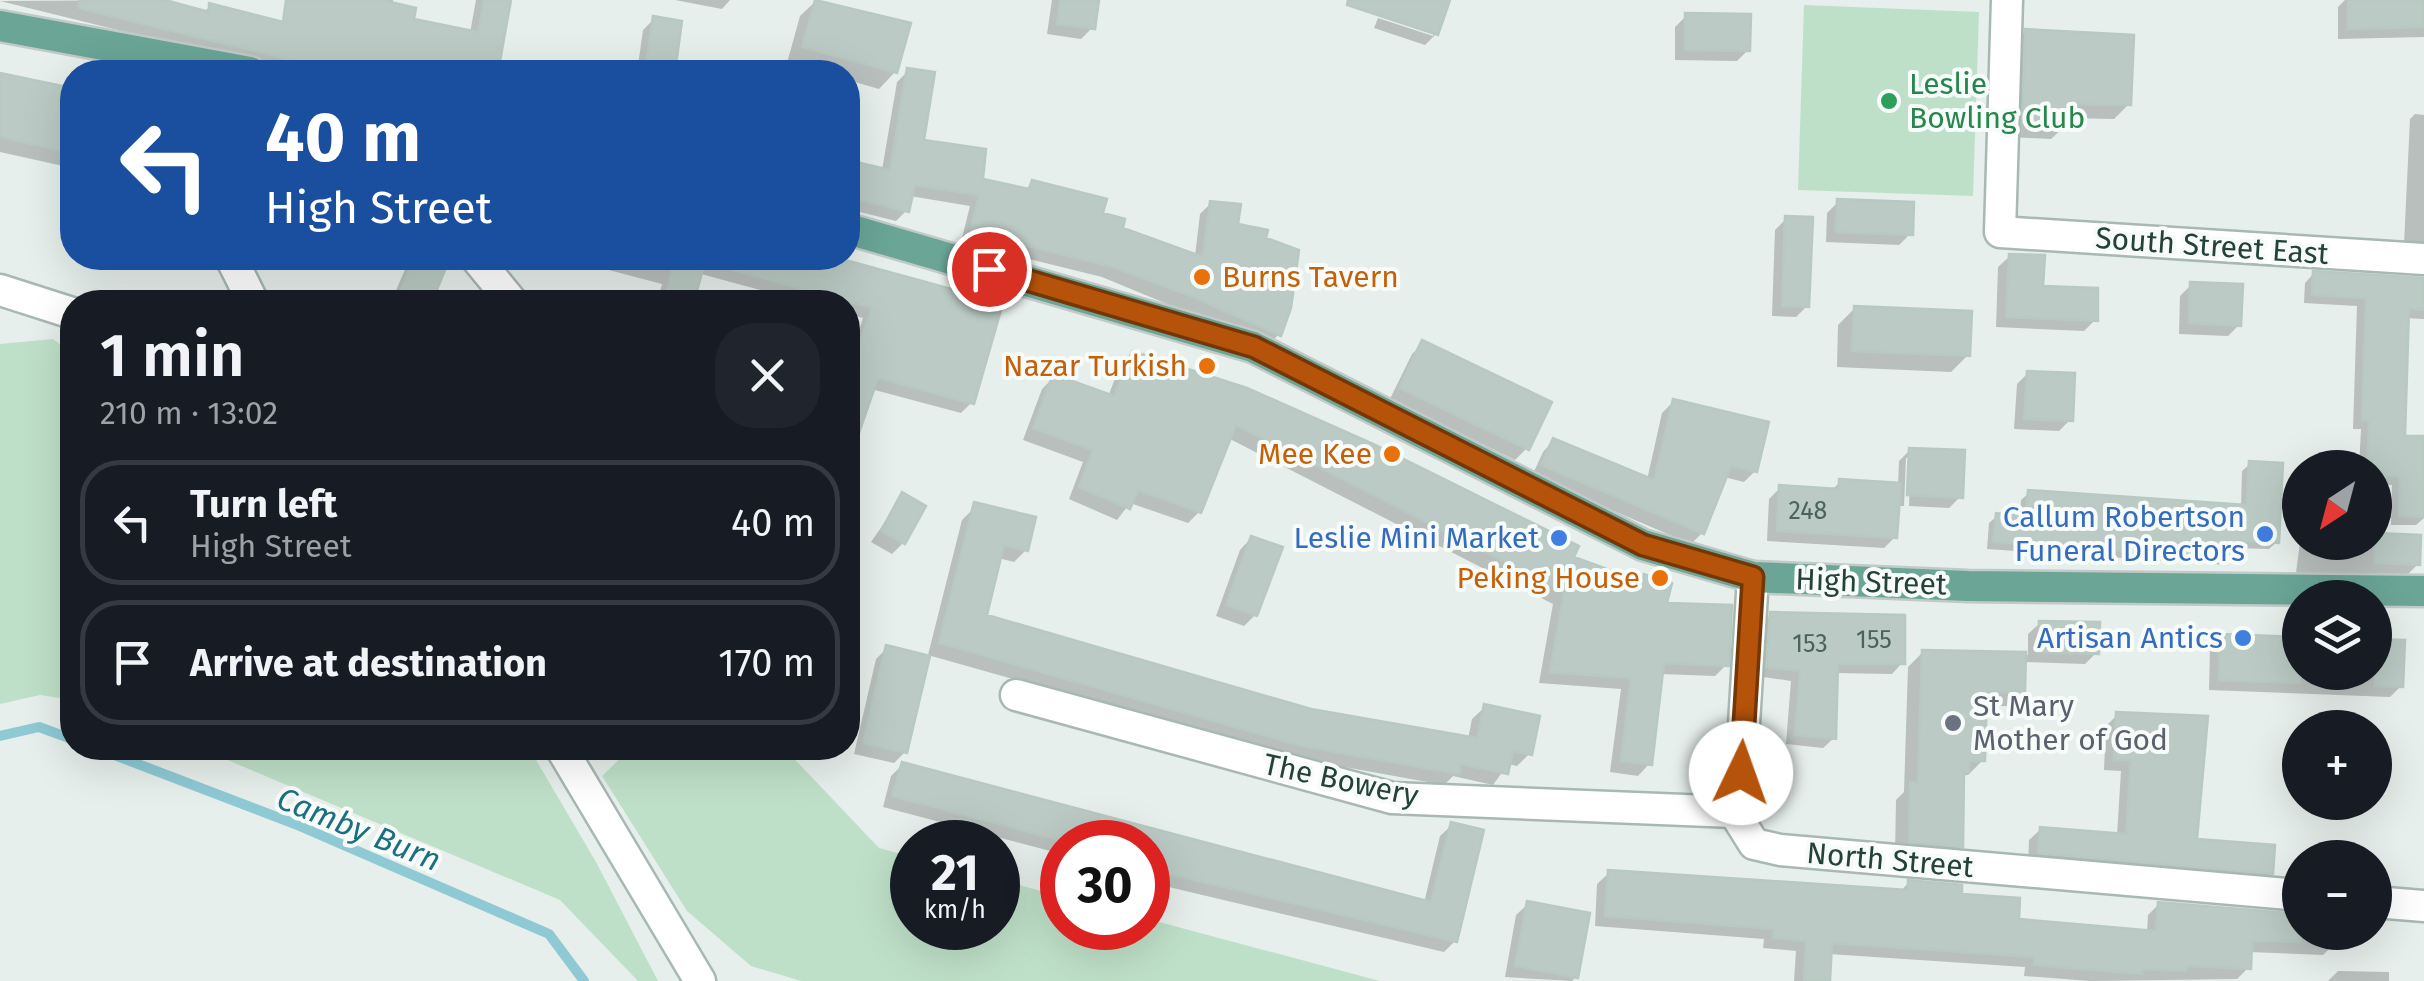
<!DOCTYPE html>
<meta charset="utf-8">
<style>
:root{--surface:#171b24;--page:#20242c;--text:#f1f3f6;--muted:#9ea1a6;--line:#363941}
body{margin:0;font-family:"Fira Sans",sans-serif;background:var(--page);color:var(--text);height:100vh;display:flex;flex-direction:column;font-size:38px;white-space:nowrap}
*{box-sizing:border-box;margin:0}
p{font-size:32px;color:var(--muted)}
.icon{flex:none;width:55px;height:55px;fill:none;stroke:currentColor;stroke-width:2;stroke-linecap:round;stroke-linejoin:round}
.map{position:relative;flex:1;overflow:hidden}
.side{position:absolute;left:60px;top:290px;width:800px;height:470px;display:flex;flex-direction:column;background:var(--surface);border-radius:40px;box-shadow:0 10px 40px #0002}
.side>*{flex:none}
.guide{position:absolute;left:60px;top:60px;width:800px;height:210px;border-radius:40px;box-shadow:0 10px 40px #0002;background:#1a4fa0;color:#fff;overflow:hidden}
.needle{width:65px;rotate:216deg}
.controls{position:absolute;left:2282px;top:450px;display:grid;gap:20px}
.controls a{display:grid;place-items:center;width:110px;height:110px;border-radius:50%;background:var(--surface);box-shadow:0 10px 40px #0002;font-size:50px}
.speed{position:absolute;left:890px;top:820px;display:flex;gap:20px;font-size:50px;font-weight:700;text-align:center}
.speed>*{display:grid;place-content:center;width:130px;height:130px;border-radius:50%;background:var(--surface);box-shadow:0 10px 40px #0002;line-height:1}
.speed small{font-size:25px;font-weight:400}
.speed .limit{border:15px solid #d22;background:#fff;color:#111}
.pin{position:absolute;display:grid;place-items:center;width:85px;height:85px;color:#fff;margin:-42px;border:5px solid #fff;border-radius:50%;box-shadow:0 2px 10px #0007}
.me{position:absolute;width:110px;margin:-55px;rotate:3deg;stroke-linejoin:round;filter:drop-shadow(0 0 8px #0008)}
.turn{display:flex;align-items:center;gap:35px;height:210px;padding:0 40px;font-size:45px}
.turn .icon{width:130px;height:130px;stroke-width:2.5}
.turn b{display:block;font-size:70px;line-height:85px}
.round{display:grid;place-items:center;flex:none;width:105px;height:105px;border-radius:40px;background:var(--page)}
.headline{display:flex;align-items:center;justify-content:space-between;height:170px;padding:0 40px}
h1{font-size:60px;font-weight:600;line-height:75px}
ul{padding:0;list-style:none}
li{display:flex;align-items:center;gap:30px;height:125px;margin:0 20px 15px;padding:0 20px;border:5px solid var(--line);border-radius:40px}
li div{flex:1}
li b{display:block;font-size:38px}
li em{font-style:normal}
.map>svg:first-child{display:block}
</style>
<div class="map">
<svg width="2424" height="981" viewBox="0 0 2424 981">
<rect width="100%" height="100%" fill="#e6efeb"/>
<path fill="#bfe0c8" d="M1804,5L1979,12L1973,196L1798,190Z
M53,339L72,353V700L40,695L0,704V344Z
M199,748H529L596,862L658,981H638L560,900Z
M631,748H784L879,848L912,857V928H998V879L1062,897V928H1148V919L1380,981H801L751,966L687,911L602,776Z"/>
<path fill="#0003" d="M155,0L203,13L210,6L323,33L331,0H393L392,5L411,21L470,33L476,0H509L496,72H288L0,1Z
M675,0H730L722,9Z
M817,0L908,25L895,72L879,89L848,80V72H820L787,63L800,16Z
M1052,0H1097L1092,28L1081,39L1047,34Z
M1384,0H1447L1436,34L1425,45L1374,28L1378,18L1433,36V31Z
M2345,0H2424V37L2338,39V7Z
M1686,16L1748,50L1737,61L1675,60V27Z
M654,19L680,23L672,72H637L643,30Z
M2026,31L2129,104L2114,119L2066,118V125L2051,139L2009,137L2011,46Z
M908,71L921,142L980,181L1024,191L1032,183L1120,229L1195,256L1200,214L1211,203L1235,226L1263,239L1288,307L1278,335L1268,346L1102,277L961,242L970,206L910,196L907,210L896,221L848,209V162L882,170L897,82Z
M0,75L72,89V168L0,152Z
M2415,114L2424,115V249L2404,244L2410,119Z
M1838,202L1910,234L1899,245L1826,242L1827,213Z
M1786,219L1807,306L1796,317L1772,316L1775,230Z
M2010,256L2041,288L2095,320L2084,331L1996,327L1998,267Z
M279,258H311L303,266Z
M410,258H425L418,302H391Z
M518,258H555L548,265Z
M563,258H821L999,304L972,402L961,413L871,389L848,455V363L863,318L848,314V302H805L701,274L693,302H657L662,284Z
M2314,273L2424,280V319L2406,318L2402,448H2424V518L2416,525H2391L2392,485L2375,484V468H2359L2361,429H2353L2357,306L2304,303L2305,283Z
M2191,285L2239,325L2228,336L2179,334L2180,296Z
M1855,308L1968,355L1951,372L1837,367L1838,325Z
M1423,343L1526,449L1515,460L1390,399L1412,354Z
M1132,353L1570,559L1638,583L1644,576L1664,606L1726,665L1715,676L1660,674L1649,764L1638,776L1610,772L1621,689L1539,683L1553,604L1228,438L1199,512L1188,523L1130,503L1117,520L1069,499L1083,462L1023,440L1042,389L1054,377L1108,397L1120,365Z
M2028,373L2070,420L2059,431L2014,429L2017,384Z
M1673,402L1755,471L1744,482L1724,477L1702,533L1691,544L1532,476L1543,452L1554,440L1647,480L1662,413Z
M1910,450L1960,497L1949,508L1909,506L1911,458H1906L1904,506H1897L1895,537L1884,548L1767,541L1769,499L1780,488L1831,491L1840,482L1898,486L1899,461Z
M2250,464L2277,542L2269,549L2236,548L2227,565L1987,549L1989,523L1997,516L2020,518L2021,500L2029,493L2241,507L2242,471Z
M903,496V543L892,554L871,542Z
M975,507L1026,550L1014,562L998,558L984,616L1311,711L1468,739L1472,719L1485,707L1529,754L1517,766L1508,764L1493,785L1453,776L1444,785L1289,757L928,655L962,520Z
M2375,536L2418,564L2407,575L2296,573L2300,542H2375Z
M1251,538L1255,615L1244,626L1216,616L1240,550Z
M1771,615L1902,663L1892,674L1835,673L1834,738L1823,748L1786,744L1791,681L1757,676L1760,625Z
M2040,623L2096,653L2085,664L2023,662L2022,691L2007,706H1984L1983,760L1968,775H1962L1961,846L1946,861L1895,856L1896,800L1904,792L1908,667L1923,652L2028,655V634Z
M2221,636L2300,639V672H2375V642L2401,686L2390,697L2209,690L2210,647Z
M887,648L905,752L894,763L854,754L876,659Z
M2117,715L2194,842L2270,873L2259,884L2028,864L2029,840L2041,829L2117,835L2121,771L2104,770L2106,726Z
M902,765L1424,903L1440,836L1452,825L1455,941L1444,952L1156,884L1157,879L1148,877V842H1062V854L883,807L891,776Z
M1609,873L1900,892L1909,882L1960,896L2017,921L2147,932L2148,915L2159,904L2300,916V932H2335L2334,944L2323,955L2249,952L2248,968L2237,979L2090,981L2024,976L2025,967L1829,954L1827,981H1794L1796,951L1763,948L1764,939L1595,926L1597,884Z
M1528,904L1576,977L1572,981L1505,977L1516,915Z
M2338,971L2389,972V981H2328Z"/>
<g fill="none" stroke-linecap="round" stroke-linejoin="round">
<path stroke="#8ec9d4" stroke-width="10" d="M0,736L39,727L72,739
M96,748L295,824L549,934L584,981"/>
</g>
<path fill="#bbcac4" stroke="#b8c9c2" stroke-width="2.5" d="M80,0H165L209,12V3L283,22L286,0H382L416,8L414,19L478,32L484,0H511L498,72H339L79,8Z
M815,0L911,23L897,73L802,47Z
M1060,0H1099L1095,29L1057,24Z
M1348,0H1450L1438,35L1347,5Z
M2348,0H2424V27L2348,29Z
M1685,13L1751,14L1750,51L1685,50Z
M653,16L682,21L675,72H645Z
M2025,29L2134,35L2131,105L2069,104L2068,126L2022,123Z
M907,68L935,72L924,140L986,149L983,179L1029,189L1032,180L1107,199L1103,213L1125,219L1123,228L1203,257L1210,201L1241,204L1238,224L1268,230L1266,238L1299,250L1291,308L1281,336L1189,295L1113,267L970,232L979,195L915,185L909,212L848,197V160L890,170Z
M0,73L72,88V153L0,137Z
M1837,199L1914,202L1913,235L1836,232Z
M1785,216L1813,217L1809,307L1782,306Z
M2009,254L2045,255L2043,286L2098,288V321L2006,317Z
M415,258L445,270L432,302H395Z
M675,258H706L694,302H664Z
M719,258H838L1003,303L974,404L878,378L852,453L848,452V378L872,308L718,266Z
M2313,271L2424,278V310L2409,309L2405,436H2424V517L2399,516L2400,476H2375V468H2367L2369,421L2362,420L2366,298L2312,295Z
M2190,282L2243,284L2241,326L2189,323Z
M1854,306L1972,311L1970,356L1852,351Z
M1422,340L1552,402L1529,450L1399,388Z
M1132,351L1247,388L1373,444L1579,546L1574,557L1642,582L1644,574L1672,583L1667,603L1732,605L1729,666L1664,663L1652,765L1621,761L1631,678L1550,672L1564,592L1236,425L1201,513L1138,490L1130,509L1079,487L1093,450L1033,428L1053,374L1114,396Z
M2027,371L2075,373L2073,421L2024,419Z
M1673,399L1769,422L1757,472L1731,466L1704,534L1541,465L1553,438L1654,480Z
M1909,448L1965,450L1963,498L1907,495Z
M2249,461L2283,463L2279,543L2239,541L2237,558L1993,542L1996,513L2026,516L2028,490L2247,505Z
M1839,479L1901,483L1897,538L1777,531L1779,485L1839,489Z
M902,492L926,506L905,544L881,531Z
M974,502L1036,517L1028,551L1004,545L987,615L1311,709L1477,738L1484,704L1540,716L1532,755L1513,751L1508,774L1461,764L1459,774L1302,746L939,643Z
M2375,533L2421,535L2420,565L2375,563Z
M1251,536L1283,547L1257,616L1226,605Z
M1770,612L1905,615V664H1838L1836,739L1795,735L1800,671L1766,667Z
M2039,621L2100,622L2099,654L2037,652Z
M2220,634L2300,637V683L2219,680Z
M2375,639L2405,640L2403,687L2375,686Z
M886,645L930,656L907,753L863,743Z
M1922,650L2026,652L2025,692H1987L1985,761H1969V772H1964L1963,847L1909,842L1910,782L1918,783Z
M2116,712L2208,716L2197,839L2275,845L2273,874L2038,853L2040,827L2126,834L2131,760H2114Z
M902,762L1431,902L1451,822L1484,830L1457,942L1165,873L1166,869L1148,864V842H1068L892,796Z
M1608,870L1908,890V880L1962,885V894L2020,898L2019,919L2156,931L2158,902L2300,914V942L2252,941L2251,969L2187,966L2186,971L2142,969V974L2034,965L2035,957L1832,943L1830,981H1804L1806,941L1773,938L1774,929L1605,916Z
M1527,901L1590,913L1578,978L1515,966Z"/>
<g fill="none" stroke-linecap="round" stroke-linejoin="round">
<defs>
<path id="minor" d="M2007,0L2000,232L2424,259
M231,258L253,302
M476,258L512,302
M0,290L72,313
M1753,577L1741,773L1734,812L1754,844L1780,850L2300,895
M1016,695L1392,798L1734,812
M561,748L700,981
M2375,902L2424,906"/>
<path id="primary" d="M0,26L250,72
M848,229L1253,347L1643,545L1753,577L1968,586L2424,591"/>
</defs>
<use href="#minor" stroke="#a8b8b2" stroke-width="35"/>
<use href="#primary" stroke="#c2cac8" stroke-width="35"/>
<use href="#minor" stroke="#fff" stroke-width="30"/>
<use href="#primary" stroke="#6aa596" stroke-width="30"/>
</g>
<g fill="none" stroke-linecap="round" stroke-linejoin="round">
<defs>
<path id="route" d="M989,269L1254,347L1643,545L1753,577L1741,773"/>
</defs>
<use href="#route" stroke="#753606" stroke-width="25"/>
<use href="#route" stroke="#b45309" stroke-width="18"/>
</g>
<circle fill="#2e9e5b" stroke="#f7fbf9" stroke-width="4" cx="1889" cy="101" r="10"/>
<g fill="#e8710a" stroke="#f7fbf9" stroke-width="4">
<circle cx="1202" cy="277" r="10"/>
<circle cx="1207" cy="366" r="10"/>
<circle cx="1392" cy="454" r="10"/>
<circle cx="1660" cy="578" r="10"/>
</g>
<g fill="#3f7fe0" stroke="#f7fbf9" stroke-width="4">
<circle cx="2265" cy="534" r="10"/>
<circle cx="1559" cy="538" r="10"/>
<circle cx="2243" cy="638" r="10"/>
</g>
<circle fill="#6b7280" stroke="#f7fbf9" stroke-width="4" cx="1953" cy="723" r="10"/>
<g text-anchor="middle" stroke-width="8" stroke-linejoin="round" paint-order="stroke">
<g font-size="25" fill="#4a645c">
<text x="1808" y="519">248</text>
<text x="1874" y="648">155</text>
<text x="1810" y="652">153</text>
</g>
<g font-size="30" fill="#27864d" stroke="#f7fbf9" text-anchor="start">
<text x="1909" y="94">Leslie<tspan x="1909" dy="34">Bowling Club</tspan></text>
</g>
<g font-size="30" fill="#24423a" stroke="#f7fbf9">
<text transform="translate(2212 246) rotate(4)" y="10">South Street East</text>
<text transform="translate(1871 582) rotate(2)" y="10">High Street</text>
<text transform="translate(1341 780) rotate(12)" y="10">The Bowery</text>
<text transform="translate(1890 860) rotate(5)" y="10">North Street</text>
</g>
<g font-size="30" fill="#c56008" stroke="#f7fbf9" text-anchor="end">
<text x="1222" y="287" text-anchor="start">Burns Tavern</text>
<text x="1187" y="376">Nazar Turkish</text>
<text x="1372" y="464">Mee Kee</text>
<text x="1640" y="588">Peking House</text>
</g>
<g font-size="30" fill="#366cbe" stroke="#f7fbf9" text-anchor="end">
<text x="2245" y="527">Callum Robertson<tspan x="2245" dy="34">Funeral Directors</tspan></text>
<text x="1539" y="548">Leslie Mini Market</text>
<text x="2223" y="648">Artisan Antics</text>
</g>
<g font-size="30" fill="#5b616d" stroke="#f7fbf9" text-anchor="start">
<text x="1973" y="716">St Mary<tspan x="1973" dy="34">Mother of God</tspan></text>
</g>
<g font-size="32" font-style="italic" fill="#1c6f80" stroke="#f7fbf9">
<text transform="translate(359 829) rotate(22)" y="11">Camby Burn</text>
</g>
</g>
</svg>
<div class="controls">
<a><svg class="needle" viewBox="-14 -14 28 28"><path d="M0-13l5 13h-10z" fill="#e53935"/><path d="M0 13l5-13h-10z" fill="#9ea1a6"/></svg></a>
<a><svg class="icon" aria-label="layers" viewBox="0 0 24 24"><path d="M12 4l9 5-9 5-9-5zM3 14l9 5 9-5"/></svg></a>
<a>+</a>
<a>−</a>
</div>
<div class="speed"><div>21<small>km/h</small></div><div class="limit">30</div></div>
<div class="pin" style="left:989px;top:269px;background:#d93025"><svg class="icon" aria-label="arrive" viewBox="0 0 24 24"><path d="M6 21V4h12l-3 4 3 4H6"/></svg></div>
<svg class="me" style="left:1741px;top:773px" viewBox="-20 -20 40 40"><circle r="19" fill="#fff"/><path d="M0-13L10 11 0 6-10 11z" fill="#b45309"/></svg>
<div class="guide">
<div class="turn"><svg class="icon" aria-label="left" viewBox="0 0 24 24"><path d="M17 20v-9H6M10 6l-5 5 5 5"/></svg><div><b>40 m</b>High Street</div></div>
</div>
<section class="side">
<div class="headline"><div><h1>1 min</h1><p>210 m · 13:02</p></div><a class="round"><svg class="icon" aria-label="close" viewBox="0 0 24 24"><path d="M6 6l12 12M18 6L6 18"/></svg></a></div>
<ul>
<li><svg class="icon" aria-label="left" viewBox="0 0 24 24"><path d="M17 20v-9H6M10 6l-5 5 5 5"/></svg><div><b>Turn left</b><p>High Street</p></div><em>40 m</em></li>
<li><svg class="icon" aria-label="arrive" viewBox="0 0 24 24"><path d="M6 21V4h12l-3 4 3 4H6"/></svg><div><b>Arrive at destination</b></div><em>170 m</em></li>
</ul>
</section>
</div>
